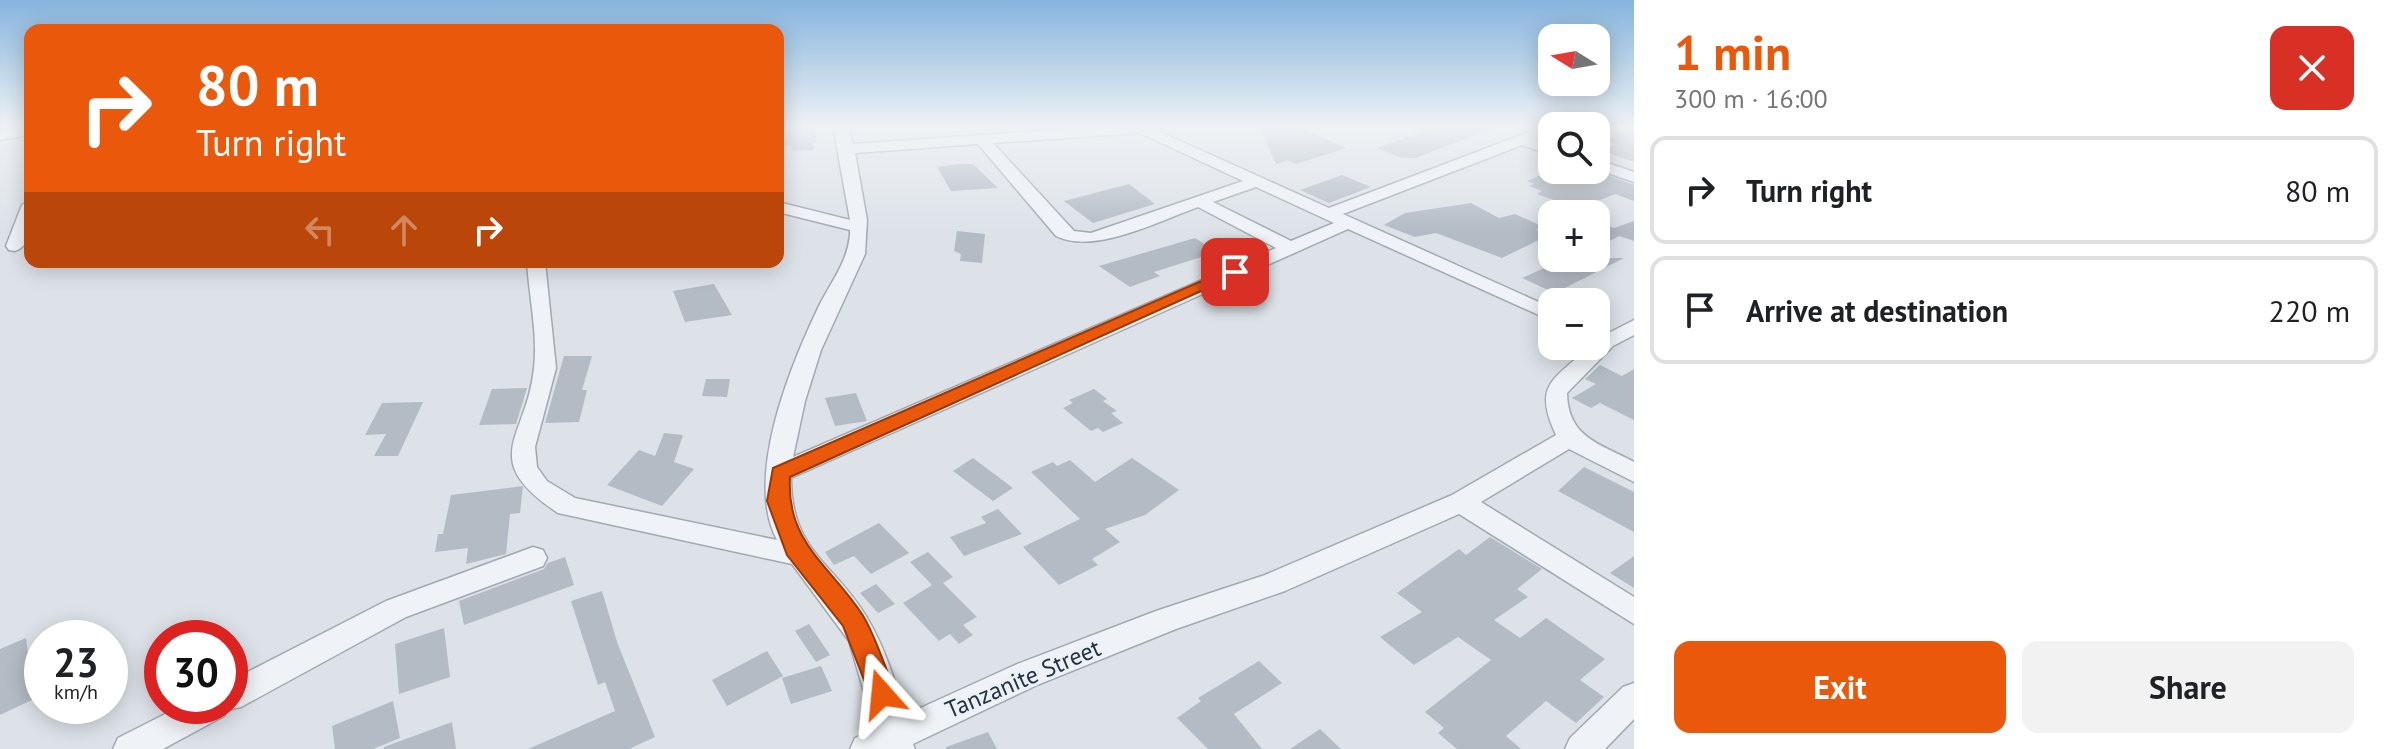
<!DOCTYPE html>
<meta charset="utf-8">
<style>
:root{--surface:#fff;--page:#f2f2f2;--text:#202124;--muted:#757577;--line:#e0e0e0;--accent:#ea580c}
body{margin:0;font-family:"PT Sans",sans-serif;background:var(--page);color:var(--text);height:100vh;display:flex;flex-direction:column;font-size:30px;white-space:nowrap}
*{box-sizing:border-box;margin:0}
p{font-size:26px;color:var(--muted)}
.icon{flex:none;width:44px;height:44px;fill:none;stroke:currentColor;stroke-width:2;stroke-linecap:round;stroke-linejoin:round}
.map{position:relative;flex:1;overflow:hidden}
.details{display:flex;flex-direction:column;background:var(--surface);width:760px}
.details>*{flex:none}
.guide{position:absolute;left:24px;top:24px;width:760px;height:244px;border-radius:16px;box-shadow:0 4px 20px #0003;background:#ea580c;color:#fff;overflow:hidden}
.needle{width:52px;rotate:281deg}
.buttons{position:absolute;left:1538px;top:24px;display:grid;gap:16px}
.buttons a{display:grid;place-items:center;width:72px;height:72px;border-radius:16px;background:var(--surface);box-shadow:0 4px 20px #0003;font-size:40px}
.speed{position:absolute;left:24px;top:620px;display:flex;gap:16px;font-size:40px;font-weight:700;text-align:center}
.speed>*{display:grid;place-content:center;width:104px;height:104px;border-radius:50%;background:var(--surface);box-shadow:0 4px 20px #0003;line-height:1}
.speed small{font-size:20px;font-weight:400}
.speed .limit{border:12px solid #d22;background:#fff;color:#111}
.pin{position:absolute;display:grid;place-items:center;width:68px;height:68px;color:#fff;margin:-34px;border-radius:16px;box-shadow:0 4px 12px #0006}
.me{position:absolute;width:88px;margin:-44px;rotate:342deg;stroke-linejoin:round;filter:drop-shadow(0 0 6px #0008)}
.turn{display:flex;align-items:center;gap:28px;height:168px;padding:0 40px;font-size:36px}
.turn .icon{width:104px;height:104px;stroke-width:2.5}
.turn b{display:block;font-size:56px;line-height:68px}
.lanes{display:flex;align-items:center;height:76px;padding:0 40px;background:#0003;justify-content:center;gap:40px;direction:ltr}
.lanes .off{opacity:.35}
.round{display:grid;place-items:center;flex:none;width:84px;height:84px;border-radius:16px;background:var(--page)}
.headline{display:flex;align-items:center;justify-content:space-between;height:136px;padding:0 40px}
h1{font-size:48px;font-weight:600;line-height:60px;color:var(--accent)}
.cta{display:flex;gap:16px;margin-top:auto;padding:16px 40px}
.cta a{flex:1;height:92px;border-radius:16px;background:var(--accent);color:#fff;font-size:32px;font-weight:600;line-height:92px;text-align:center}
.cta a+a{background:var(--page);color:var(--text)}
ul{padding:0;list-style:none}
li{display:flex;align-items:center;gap:24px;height:108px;margin:0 16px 12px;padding:0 24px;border:4px solid var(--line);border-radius:16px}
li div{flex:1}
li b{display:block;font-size:30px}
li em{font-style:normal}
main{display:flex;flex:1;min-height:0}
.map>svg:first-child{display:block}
</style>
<main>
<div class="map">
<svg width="1634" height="749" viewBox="0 0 1634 749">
<rect width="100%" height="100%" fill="#dce2e8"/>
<path fill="#b3bbc5" d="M791,126L813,128L817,143H812L814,150L793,151L791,145L780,146Z
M1259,126H1293L1347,148L1296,164L1287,160L1276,164Z
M1440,126L1493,128L1416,158H1402L1377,148Z
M1630,126H1634V162L1601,150L1617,144L1604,141Z
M960,164H973L998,188L951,191L937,167Z
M1553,170H1593L1634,185V201L1615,194L1578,209L1537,194L1542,191L1529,186L1534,184L1527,181Z
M1342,175L1371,187L1329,203L1300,190Z
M1129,184L1155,204L1093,223L1064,201Z
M1471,203L1499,218L1515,214L1544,227L1536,230L1549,235L1502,258L1436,233L1415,237L1384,225L1405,213Z
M1596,221L1614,228L1634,221V241L1619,236L1596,248Z
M957,231L985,234L982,263L960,261L961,254L954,251Z
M1195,238L1217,252L1154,272L1160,276L1130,287L1099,266Z
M1567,258H1624L1555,293L1522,278Z
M714,284L732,315L685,322L673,291Z
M564,356H592L582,390H587L579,422L545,423Z
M1600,365L1622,376L1634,369V420L1600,403L1591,408L1572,398L1596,384L1585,379Z
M706,379H730L727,397L702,396Z
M527,388L516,424L479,425L492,389Z
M1094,389L1107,399L1103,401L1117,411L1111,413L1123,423L1103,432L1098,428L1091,431L1063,408L1073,403L1069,400Z
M856,393L867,421L835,426L825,398Z
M423,402L398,456H374L386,434L365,435L382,403Z
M664,433L683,435L674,462L694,469L662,506L607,485L639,450L655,456Z
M973,458L1013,488L993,501L953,471Z
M1132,458L1179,490L1145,515L1105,529L1120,542L1092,559L1098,565L1059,585L1023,547L1080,519L1031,472L1053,462L1057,466L1070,460L1095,482Z
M1584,467L1634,492V532L1558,491Z
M523,486L520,513L510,514L506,554L466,564L468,548L435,552L438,534H443L451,495Z
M998,509L1022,534L964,556L950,537L986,523L981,517Z
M879,523L909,553L871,574L854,556L834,565L825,552Z
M1490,537L1542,569L1517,589L1528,597L1494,620L1520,638L1546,618L1605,659L1580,680L1604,697L1576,723L1546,701L1506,736L1521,749H1457L1438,733L1444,728L1425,712L1491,660L1458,637L1414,665L1380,637L1422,612L1397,593L1459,549L1466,555Z
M928,552L953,577L943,583L977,617L963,625L973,635L959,644L950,634L939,641L903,603L932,585L910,562Z
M1634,556V588L1610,573Z
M565,557L574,585L464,625L459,601L544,569L548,563Z
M876,584L895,604L878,613L860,593Z
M602,591L617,642L655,737L629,749H528L615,711L605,682L598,685L571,601Z
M809,624L830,655L816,662L795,631Z
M444,628L450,677L399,694L395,644Z
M26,638L34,699L0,715V649Z
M767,651L783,676L727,706L712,680Z
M1259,661L1282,683L1234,714L1262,749H1208L1177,718L1201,701L1198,698Z
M821,666L832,691L791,704L782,678Z
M393,701L400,738L373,749H335L332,726Z
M452,722L456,749H384V747Z
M1320,729L1341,749H1290Z
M988,732L997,749H946V747Z"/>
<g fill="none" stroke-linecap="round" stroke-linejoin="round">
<defs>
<path id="minor" d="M833,126H847L853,144L1114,126H1164L1158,131L1329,208L1545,126H1558H1552V133L1535,140L1552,145V155L1522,145L1343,214L1552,308V321L1348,229L791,478C791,551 833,562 866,616C885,647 895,681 905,715L1015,665L1156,611L1265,575L1452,495L1556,435C1532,384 1554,380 1590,346H1596L1599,338L1634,320V335L1613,346L1567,393C1568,438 1599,443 1634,462V482L1569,449L1481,502L1634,597V624L1459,514L1285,591L1176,629L1037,685L913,744L915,749H850L855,738L875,729L849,641L792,564L558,513C476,458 527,439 534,368C538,334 529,296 527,262H545L556,368L535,447L537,467L547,481L575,498L777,540C744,478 790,367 818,308C830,283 847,264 850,235V230L778,212V202L850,220ZM1140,133L1243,181L1091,233L1074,231L993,143ZM978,144L1056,236C1094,255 1159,221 1198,207L1276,248L793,457L805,401L821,350L865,254L867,220L855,153ZM1256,187L1334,223L1291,241L1213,202Z
M30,127V135L0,140V132Z
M1596,159L1634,172V182L1596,169Z
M30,200C30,216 34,245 15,251L9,250L6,246L22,205Z
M533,547L543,550L547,558L543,566L406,617L241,707L227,710L224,716L163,749H113L118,738L181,706H230V681L386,601Z
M1634,683V719L1605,749H1565L1570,738L1623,687Z"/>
</defs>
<use href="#minor" stroke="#a1a9b2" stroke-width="3"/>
<use href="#minor" fill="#eff2f6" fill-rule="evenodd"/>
</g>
<linearGradient id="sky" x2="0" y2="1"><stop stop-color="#86b4dd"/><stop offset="0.55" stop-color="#eff2f5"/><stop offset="1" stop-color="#eff2f5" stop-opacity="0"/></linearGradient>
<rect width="1634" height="231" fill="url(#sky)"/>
<path fill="#ea580c" stroke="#983908" stroke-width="2" d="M1229,269L1243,272L790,477C786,543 830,565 862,614C877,638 885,669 896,694L892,703L882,706L873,703L843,626L787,555L767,501L773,468Z"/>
<g text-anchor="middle" stroke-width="6" stroke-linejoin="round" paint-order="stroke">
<g font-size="24" fill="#243140" stroke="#ebf1f6">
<text transform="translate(1023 679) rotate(-23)" y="8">Tanzanite Street</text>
</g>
</g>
</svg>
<div class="buttons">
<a><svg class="needle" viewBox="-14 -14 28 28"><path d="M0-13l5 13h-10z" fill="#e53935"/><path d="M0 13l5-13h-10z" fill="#757577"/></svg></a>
<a><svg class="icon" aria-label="search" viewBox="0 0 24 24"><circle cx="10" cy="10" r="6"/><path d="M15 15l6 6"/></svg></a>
<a>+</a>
<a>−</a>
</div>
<div class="speed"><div>23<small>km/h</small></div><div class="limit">30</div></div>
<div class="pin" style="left:1235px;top:272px;background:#d93025"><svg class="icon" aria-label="arrive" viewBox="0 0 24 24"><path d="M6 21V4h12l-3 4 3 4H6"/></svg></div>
<svg class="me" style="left:882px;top:694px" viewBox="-20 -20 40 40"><path d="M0-17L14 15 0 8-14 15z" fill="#ea580c" stroke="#fff" stroke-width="4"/></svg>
<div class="guide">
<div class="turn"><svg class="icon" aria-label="right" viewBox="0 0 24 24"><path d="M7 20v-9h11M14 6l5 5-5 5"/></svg><div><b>80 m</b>Turn right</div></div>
<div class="lanes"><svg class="icon off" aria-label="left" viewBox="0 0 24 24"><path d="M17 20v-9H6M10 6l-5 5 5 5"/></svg><svg class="icon off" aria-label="ahead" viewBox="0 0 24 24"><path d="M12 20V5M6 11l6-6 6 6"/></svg><svg class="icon" aria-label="right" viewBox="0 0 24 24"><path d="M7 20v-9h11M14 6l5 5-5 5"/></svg></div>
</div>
</div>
<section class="details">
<div class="headline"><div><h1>1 min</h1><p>300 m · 16:00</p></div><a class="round" style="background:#d93025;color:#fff"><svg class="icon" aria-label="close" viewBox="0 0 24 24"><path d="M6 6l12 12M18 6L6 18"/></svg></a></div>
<ul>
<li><svg class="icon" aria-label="right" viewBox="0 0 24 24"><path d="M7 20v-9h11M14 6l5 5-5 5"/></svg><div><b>Turn right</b></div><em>80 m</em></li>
<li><svg class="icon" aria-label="arrive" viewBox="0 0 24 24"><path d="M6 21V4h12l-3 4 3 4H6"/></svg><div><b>Arrive at destination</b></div><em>220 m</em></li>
</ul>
<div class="cta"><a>Exit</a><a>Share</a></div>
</section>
</main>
